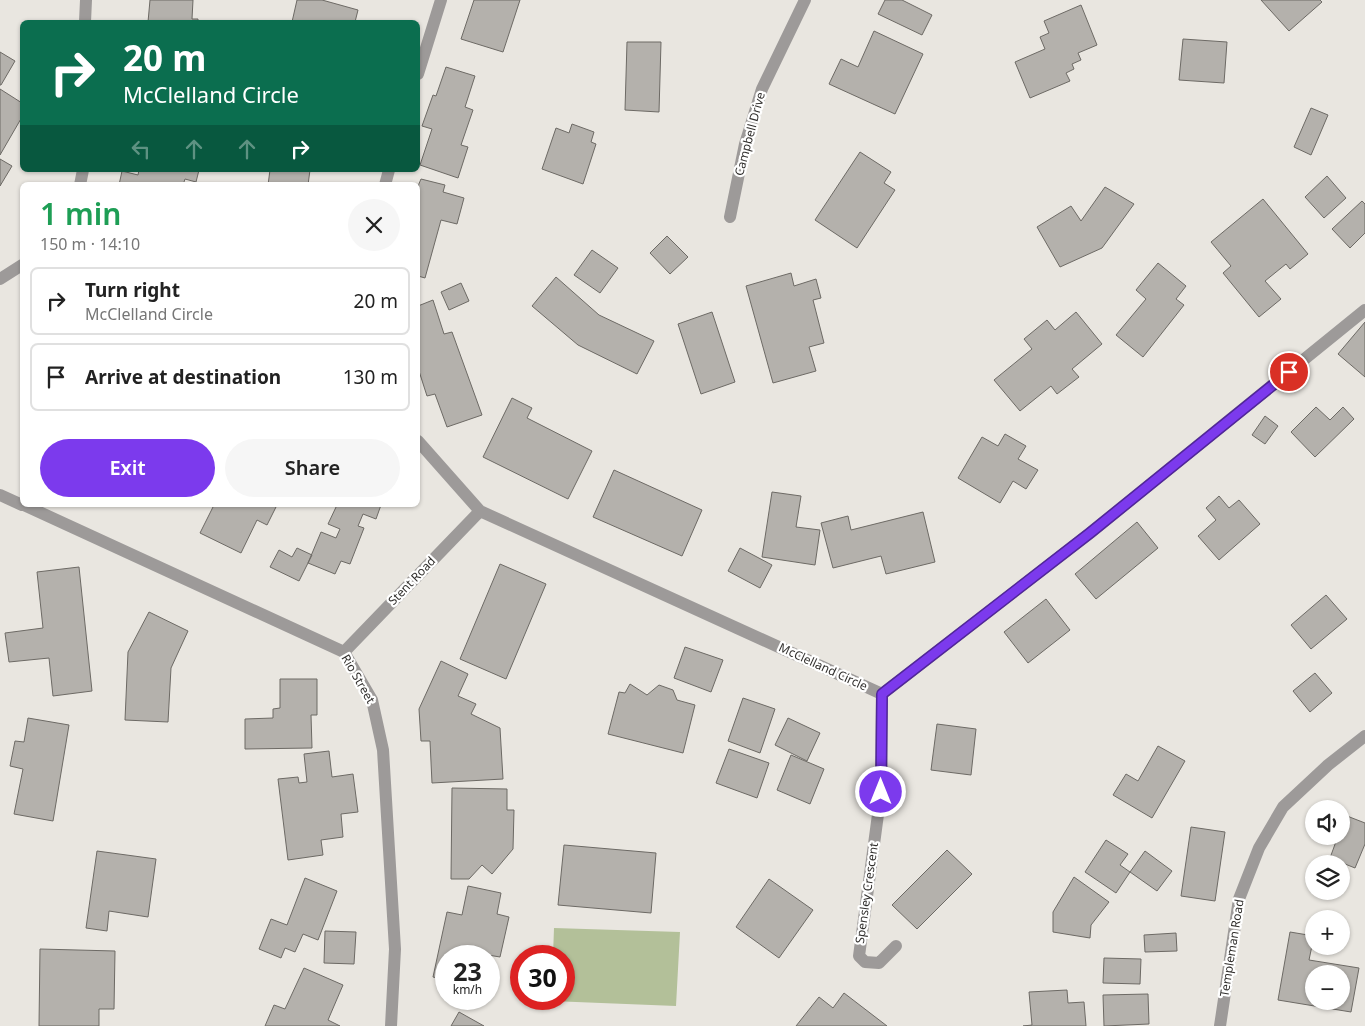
<!DOCTYPE html>
<meta charset="utf-8">
<style>
:root{--surface:#fff;--page:#f6f6f6;--text:#222;--muted:#767676;--line:#e0e0e0;--accent:#7c3aed}
body{margin:0;font-family:"Noto Sans",sans-serif;background:var(--page);color:var(--text);height:100vh;display:flex;flex-direction:column;font-size:19px;white-space:nowrap}
*{box-sizing:border-box;margin:0}
p{font-size:16px;color:var(--muted)}
.icon{flex:none;width:28px;height:28px;fill:none;stroke:currentColor;stroke-width:2;stroke-linecap:round;stroke-linejoin:round}
.map{position:relative;flex:1;overflow:hidden}
.details{position:absolute;left:20px;top:182px;width:400px;height:325px;display:flex;flex-direction:column;background:var(--surface);border-radius:8px;box-shadow:0 1px 4px #0004}
.details>*{flex:none}
.banner{position:absolute;left:20px;top:20px;width:400px;height:152px;border-radius:8px;box-shadow:0 1px 4px #0004;background:#0b6e4f;color:#fff;overflow:hidden}
.tools{position:absolute;left:1305px;top:800px;display:grid;gap:10px}
.tools a{display:grid;place-items:center;width:45px;height:45px;border-radius:50%;background:var(--surface);box-shadow:0 1px 4px #0004;font-size:25px}
.speed{position:absolute;left:435px;top:945px;display:flex;gap:10px;font-size:25px;font-weight:700;text-align:center}
.speed>*{display:grid;place-content:center;width:65px;height:65px;border-radius:50%;background:var(--surface);box-shadow:0 1px 4px #0004;line-height:1}
.speed small{font-size:12px;font-weight:400}
.speed .limit{border:8px solid #d22;background:#fff;color:#111}
.pin{position:absolute;display:grid;place-items:center;width:42px;height:42px;color:#fff;margin:-21px;border:2px solid #fff;border-radius:50%;box-shadow:0 1px 5px #0007}
.me{position:absolute;width:55px;margin:-28px;rotate:0deg;stroke-linejoin:round;filter:drop-shadow(0 0 4px #0008)}
.turn{display:flex;align-items:center;gap:18px;height:105px;padding:0 20px;font-size:22px}
.turn .icon{width:65px;height:65px;stroke-width:2.5}
.turn b{display:block;font-size:35px;line-height:42px}
.lanes{display:flex;align-items:center;height:48px;padding:0 20px;background:#0003;justify-content:center;gap:25px;direction:ltr}
.lanes .off{opacity:.35}
.round{display:grid;place-items:center;flex:none;width:52px;height:52px;border-radius:26px;background:var(--page)}
.summary{display:flex;align-items:center;justify-content:space-between;height:85px;padding:0 20px}
h1{font-size:30px;font-weight:600;line-height:38px;color:#1e9e55}
.primary-button{display:flex;gap:10px;margin-top:auto;padding:10px 20px}
.primary-button a{flex:1;height:58px;border-radius:30px;background:var(--accent);color:#fff;font-size:20px;font-weight:600;line-height:58px;text-align:center}
.primary-button a+a{background:var(--page);color:var(--text)}
ul{padding:0;list-style:none}
li{display:flex;align-items:center;gap:15px;height:68px;margin:0 10px 8px;padding:0 10px;border:2px solid var(--line);border-radius:8px}
li div{flex:1}
li b{display:block;font-size:19px}
li em{font-style:normal}
.map>svg:first-child{display:block}
</style>
<div class="map">
<svg width="1365" height="1026" viewBox="0 0 1365 1026">
<rect width="100%" height="100%" fill="#e9e6e0"/>
<path fill="#b3c099" d="M554,928L680,932L676,1006L551,1001V999H564V956H553Z"/>
<path fill="#b4b1ac" stroke="#6d6a65" fill-rule="evenodd" d="M150,0H193L192,19H198V22H148Z
M297,0H322L358,10L355,22H292Z
M474,0H520L503,52L461,39Z
M885,0H902L932,15L922,35L878,14Z
M1261,0H1320L1322,2L1289,31Z
M1081,5L1097,45L1078,53L1081,60L1072,64L1074,69L1066,73L1070,81L1030,98L1015,62L1045,49L1040,37L1049,33L1044,21Z
M874,31L923,54L895,114L829,84L841,59L858,67Z
M1183,39L1227,42L1224,83L1179,80Z
M627,42H661L659,112L625,110Z
M0,52L15,61L1,85H0Z
M446,67L475,76L465,107L473,110L461,145L468,147L458,178L420,165L432,129L422,126L433,95L436,96Z
M0,89L22,103V117L0,155Z
M1311,108L1328,115L1311,155L1294,147Z
M572,124L594,132L591,142L596,144L583,184L542,169L556,128L569,133Z
M860,152L891,172L884,183L895,190L857,248L815,220Z
M0,159L12,166L0,186Z
M139,170H199L196,182L185,179L183,185H119L122,171L138,175Z
M270,170H310L308,185H268Z
M1327,176L1346,198L1324,218L1305,197Z
M421,179L445,185L443,192L464,198L457,224L441,220L425,278L418,276V186Z
M1105,187L1134,204L1102,248L1060,267L1037,227L1071,206L1081,221Z
M1263,199L1308,254L1290,269L1286,264L1265,281L1281,299L1259,317L1223,273L1231,266L1211,242Z
M1362,201L1365,204V233L1350,248L1332,229Z
M667,236L688,257L670,274L650,253Z
M592,250L618,268L600,293L574,275Z
M1158,263L1186,286L1176,299L1184,305L1143,357L1116,335L1146,299L1136,290Z
M791,273L794,286L816,279L821,298L813,300L824,343L809,347L816,371L773,383L746,286Z
M556,277L599,315L654,341L637,374L578,345L532,306Z
M461,283L469,301L449,310L441,292Z
M433,300L444,334L452,332L482,415L447,427L435,394L427,396L418,368V306Z
M712,312L735,382L701,394L678,324Z
M1076,312L1102,344L1072,369L1079,377L1057,394L1051,386L1020,411L994,380L1032,349L1024,339L1047,320L1055,330Z
M1365,322V377L1338,354Z
M512,398L532,408L527,418L592,451L568,499L483,457Z
M1316,407L1330,420L1343,407L1354,419L1315,457L1291,432Z
M1265,416L1278,426L1265,444L1252,435Z
M1005,434L1026,446L1018,459L1038,470L1026,489L1013,481L1000,503L958,478L982,437L998,446Z
M614,470L702,510L682,556L593,517Z
M772,492L801,496L796,527L820,530L815,565L762,557Z
M1219,496L1229,508L1239,500L1260,524L1219,560L1198,536L1216,520L1206,508Z
M214,505H272L276,507L267,525L257,520L241,553L200,533Z
M337,505H381L376,519L363,514L358,526L364,528L350,564L341,561L335,574L308,563L321,532L336,538L340,529L328,524Z
M923,512L935,562L886,574L881,556L833,568L821,523L848,516L851,530Z
M1137,522L1158,548L1096,599L1075,574Z
M297,548L312,555L299,581L270,567L279,550L292,557Z
M740,548L772,565L760,588L728,571Z
M500,564L546,584L506,679L460,659Z
M79,567L92,691L53,696L49,658L9,662L5,633L43,628L37,572Z
M1326,595L1347,619L1311,649L1291,625Z
M1046,599L1070,630L1028,663L1004,632Z
M149,612L188,631L171,668L168,722L125,720L128,652Z
M685,647L723,660L711,692L674,678Z
M441,661L468,674L458,696L476,704L471,714L500,728L503,779L432,783L430,741H421L419,709Z
M1315,673L1332,693L1310,712L1293,691Z
M280,679H317V715H311L312,748L245,749V719L273,718V709L280,708Z
M630,684L647,695L659,685L673,690L677,700L695,705L683,753L608,734L619,692L625,693Z
M743,698L775,709L760,753L728,741Z
M28,718L69,725L53,821L14,814L23,769L10,766L15,741L24,742Z
M788,718L820,733L807,761L775,745Z
M937,724L976,729L971,775L931,770Z
M1158,746L1185,761L1152,818L1113,795L1126,774L1138,781Z
M729,749L769,763L757,798L716,783Z
M329,751L332,777L353,774L358,812L341,814L343,837L321,840L323,855L288,860L278,779L298,777L299,783L307,782L304,754Z
M791,755L824,769L810,804L777,790Z
M452,788L507,789V810H514L513,849L492,874L482,865L469,879H451Z
M1347,816L1365,823V844L1355,868L1330,858L1338,836H1341V829Z
M1191,827L1225,832L1215,901L1181,896Z
M1106,840L1128,854L1120,865L1130,872L1116,893L1085,872Z
M564,845L656,853L651,913L558,905Z
M947,850L972,874L917,929L892,905Z
M97,851L156,859L148,917L109,911L107,931L86,928Z
M1145,851L1172,871L1157,891L1130,872Z
M1074,877L1109,902L1091,925L1090,938L1053,932V912Z
M305,878L337,891L318,940L303,934L295,952L285,948L281,958L259,949L271,919L287,925Z
M769,879L813,910L779,958L736,927Z
M468,886L501,893L497,914L509,917L500,957L488,955L446,956V980L433,977L447,912L462,915Z
M325,931L356,932L354,964L324,963Z
M1290,932L1314,936L1309,960L1359,968L1351,1012L1278,1000ZM1314,974H1341V1001H1314Z
M1176,933L1177,951L1145,952L1144,935Z
M40,949L115,951L114,1009H99V1026H39Z
M1104,958L1141,959L1140,984L1103,983Z
M304,968L343,985L328,1020L340,1026H265L274,1005L285,1009Z
M1067,990L1068,1003L1084,1002L1086,1026H1023L1032,1025L1029,992Z
M844,993L887,1026H796L819,997L833,1008Z
M1148,994L1149,1024L1104,1026L1103,995Z
M459,1012L484,1026H451Z"/>
<g fill="none" stroke-linecap="round" stroke-linejoin="round">
<path stroke="#9d9a99" stroke-width="12" d="M85,22L86,0
M418,74L441,0
M80,185L83,170
M385,185L389,170
M730,217L745,144L762,89L805,0
M0,279L22,265
M418,441L480,511L882,694L1090,533L1365,310
M0,495L22,505
M24,505L344,652L372,700L383,750L395,949L391,1026
M344,652L480,511
M882,694L881,792L859,956L865,962L879,963L896,946
M1220,1026L1239,899L1259,848L1283,807L1328,765L1365,736"/>
</g>
<g fill="none" stroke-linecap="round" stroke-linejoin="round">
<defs>
<path id="route" d="M881,792L882,694L1090,533L1289,372"/>
</defs>
<use href="#route" stroke="#51269a" stroke-width="12"/>
<use href="#route" stroke="#7c3aed" stroke-width="9"/>
</g>
<g text-anchor="middle" stroke-width="4.5" stroke-linejoin="round" paint-order="stroke">
<g font-size="12" fill="#312f2d" stroke="#fff">
<text transform="translate(750 134) rotate(-75)" y="4">Campbell Drive</text>
<text transform="translate(412 581) rotate(-46)" y="4">Stent Road</text>
<text transform="translate(823 667) rotate(25)" y="4">McClelland Circle</text>
<text transform="translate(358 679) rotate(60)" y="4">Rio Street</text>
<text transform="translate(867 893) rotate(-82)" y="4">Spensley Crescent</text>
<text transform="translate(1232 948) rotate(-81)" y="4">Templeman Road</text>
</g>
</g>
</svg>
<div class="tools">
<a><svg class="icon" aria-label="sound" viewBox="0 0 24 24"><path d="M4 9h4l5-4v14l-5-4H4zM17 9q2 3 0 6"/></svg></a>
<a><svg class="icon" aria-label="layers" viewBox="0 0 24 24"><path d="M12 4l9 5-9 5-9-5zM3 14l9 5 9-5"/></svg></a>
<a>+</a>
<a>−</a>
</div>
<div class="speed"><div>23<small>km/h</small></div><div class="limit">30</div></div>
<div class="pin" style="left:1289px;top:372px;background:#d93025"><svg class="icon" aria-label="arrive" viewBox="0 0 24 24"><path d="M6 21V4h12l-3 4 3 4H6"/></svg></div>
<svg class="me" style="left:881px;top:792px" viewBox="-20 -20 40 40"><circle r="17" fill="#7c3aed" stroke="#fff" stroke-width="3"/><path d="M0-11L8 9 0 5-8 9z" fill="#fff"/></svg>
<div class="banner">
<div class="turn"><svg class="icon" aria-label="right" viewBox="0 0 24 24"><path d="M7 20v-9h11M14 6l5 5-5 5"/></svg><div><b>20 m</b>McClelland Circle</div></div>
<div class="lanes"><svg class="icon off" aria-label="left" viewBox="0 0 24 24"><path d="M17 20v-9H6M10 6l-5 5 5 5"/></svg><svg class="icon off" aria-label="ahead" viewBox="0 0 24 24"><path d="M12 20V5M6 11l6-6 6 6"/></svg><svg class="icon off" aria-label="ahead" viewBox="0 0 24 24"><path d="M12 20V5M6 11l6-6 6 6"/></svg><svg class="icon" aria-label="right" viewBox="0 0 24 24"><path d="M7 20v-9h11M14 6l5 5-5 5"/></svg></div>
</div>
<section class="details">
<div class="summary"><div><h1>1 min</h1><p>150 m · 14:10</p></div><a class="round"><svg class="icon" aria-label="close" viewBox="0 0 24 24"><path d="M6 6l12 12M18 6L6 18"/></svg></a></div>
<ul>
<li><svg class="icon" aria-label="right" viewBox="0 0 24 24"><path d="M7 20v-9h11M14 6l5 5-5 5"/></svg><div><b>Turn right</b><p>McClelland Circle</p></div><em>20 m</em></li>
<li><svg class="icon" aria-label="arrive" viewBox="0 0 24 24"><path d="M6 21V4h12l-3 4 3 4H6"/></svg><div><b>Arrive at destination</b></div><em>130 m</em></li>
</ul>
<div class="primary-button"><a>Exit</a><a>Share</a></div>
</section>
</div>
